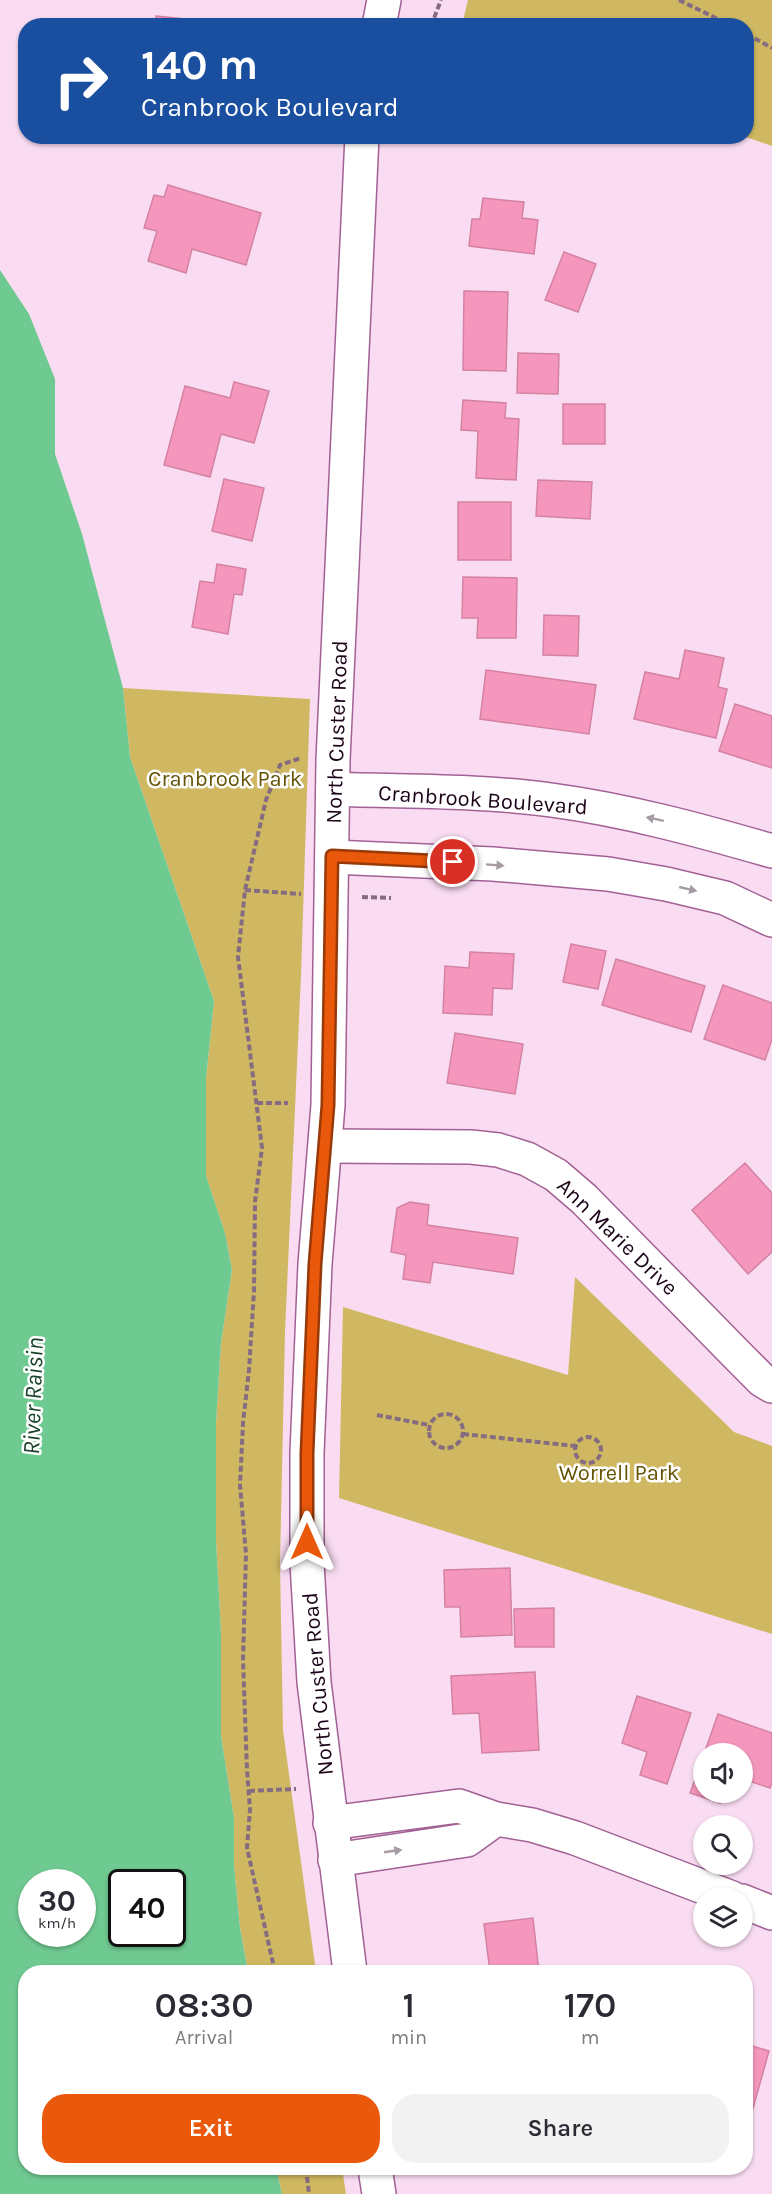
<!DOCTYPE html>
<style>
:root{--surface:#fff;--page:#f2f2f3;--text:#2b2b33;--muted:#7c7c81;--accent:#ea580c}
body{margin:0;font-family:Karla,sans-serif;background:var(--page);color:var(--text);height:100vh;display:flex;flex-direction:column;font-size:22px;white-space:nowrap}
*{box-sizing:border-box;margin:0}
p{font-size:20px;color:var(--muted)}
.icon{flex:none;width:33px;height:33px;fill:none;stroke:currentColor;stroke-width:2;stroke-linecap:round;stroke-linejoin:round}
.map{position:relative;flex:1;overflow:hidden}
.panel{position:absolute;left:18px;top:1965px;width:735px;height:210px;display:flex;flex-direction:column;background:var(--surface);border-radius:24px;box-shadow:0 2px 4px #0004}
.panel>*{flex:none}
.hud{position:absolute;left:18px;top:18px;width:736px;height:126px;border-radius:24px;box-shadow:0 2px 4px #0004;background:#1a4fa0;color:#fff;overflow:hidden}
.buttons{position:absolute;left:693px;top:1743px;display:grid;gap:12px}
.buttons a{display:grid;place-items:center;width:60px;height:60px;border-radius:50%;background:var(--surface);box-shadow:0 2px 4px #0004;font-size:30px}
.speed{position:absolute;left:18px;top:1869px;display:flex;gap:12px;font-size:30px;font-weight:700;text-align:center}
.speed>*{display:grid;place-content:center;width:78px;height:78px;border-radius:50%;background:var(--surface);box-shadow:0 2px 4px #0004;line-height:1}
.speed small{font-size:15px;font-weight:400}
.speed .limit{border:3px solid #111;border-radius:9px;background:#fff;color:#111}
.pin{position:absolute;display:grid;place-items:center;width:51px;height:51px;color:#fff;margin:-26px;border:3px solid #fff;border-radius:50%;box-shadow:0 2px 6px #0007}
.me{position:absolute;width:66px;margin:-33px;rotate:0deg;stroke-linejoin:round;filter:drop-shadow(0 0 4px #0008)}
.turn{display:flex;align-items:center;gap:21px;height:126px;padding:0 24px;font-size:27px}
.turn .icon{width:78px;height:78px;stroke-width:2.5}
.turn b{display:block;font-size:42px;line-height:51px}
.eta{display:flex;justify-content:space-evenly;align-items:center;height:102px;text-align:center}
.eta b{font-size:36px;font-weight:600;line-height:42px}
.action{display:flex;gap:12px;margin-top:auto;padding:12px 24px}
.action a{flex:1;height:69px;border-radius:24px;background:var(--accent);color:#fff;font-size:24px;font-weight:600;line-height:69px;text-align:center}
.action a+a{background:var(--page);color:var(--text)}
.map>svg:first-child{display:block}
</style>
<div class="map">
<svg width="772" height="2194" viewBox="0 0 772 2194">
<rect width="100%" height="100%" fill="#f9dcf2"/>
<path fill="#cfb861" d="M468,0H772V146L746,137L747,26L462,25Z
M123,688L310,699L301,975L285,1332L280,1563L283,1730L316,1972H248L240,1928L234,1866V1818L221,1736V1633L216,1540V1423L221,1343L232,1270L225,1233L206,1176V1079L214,1001L130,757Z
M575,1277L734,1432L772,1446V1634L339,1498L343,1307L568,1375Z
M276,2168H342L346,2194H282Z"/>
<path fill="#6fca91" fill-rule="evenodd" d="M0,270L29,314L55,379V454L82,534L123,688L130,757L214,1001L206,1079V1176L225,1233L232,1270L221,1343L216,1423V1540L221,1633V1736L234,1818V1866L240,1928L248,1972H26V2168H276L282,2194H0ZM32,1882H82V1934H32ZM122,1882H172V1934H122Z"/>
<path fill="#f597bd" stroke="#d482a2" stroke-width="1.5" d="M156,16L204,21V26H155Z
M168,185L261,213L246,265L192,249L186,273L148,261L157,231L144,228L154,195L164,197Z
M483,198L524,202L522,218L538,220L534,254L469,246L472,219H480Z
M564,252L596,264L578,312L545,300Z
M464,291L508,292L506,371L463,370Z
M518,353L559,354L558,394L517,393Z
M234,382L269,391L254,443L221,434L210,477L164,465L185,386L230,398Z
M463,400L506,403L505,418L519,419L516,480L476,478L478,431L461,430Z
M563,404H605V444H563Z
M224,479L264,488L252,541L212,531Z
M538,480L592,482L590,519L536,516Z
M458,502H511V560H458Z
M217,564L246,569L242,595L234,594L228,634L192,627L200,581L214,583Z
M463,577L517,578L516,638H477L478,618H462Z
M544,615L579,616L578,656L543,655Z
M685,650L724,658L718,687L727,689L716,738L634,719L645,672L679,679Z
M486,670L596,685L589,734L480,719Z
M735,704L772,716V768L719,751Z
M571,944L606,951L598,989L563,982Z
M470,952L514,954L512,989L493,988L492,1015L443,1013L445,966L469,968Z
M616,959L705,986L691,1032L602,1005Z
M723,985L772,1003V1039L765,1060L704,1039Z
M455,1033L523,1044L515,1094L447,1083Z
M745,1163L772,1193V1252L748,1274L692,1210Z
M410,1202L429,1205L427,1225L518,1238L513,1274L433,1262L430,1283L403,1279L406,1255L391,1252L397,1208Z
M510,1568L512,1635L461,1637L460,1607H445L444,1570Z
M554,1608V1647H515L514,1609Z
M535,1672L539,1750L482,1753L479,1713L453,1714L451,1676Z
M637,1696L691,1713L667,1784L640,1775L647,1752L622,1743Z
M718,1714L772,1733V1783L770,1788L743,1779L742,1780V1754H704Z
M704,1755V1792H724L720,1803L690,1793Z
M533,1918L539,1972H490L484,1924Z
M746,2044L769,2051L752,2112L746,2110Z
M514,2168H557V2170L514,2171Z"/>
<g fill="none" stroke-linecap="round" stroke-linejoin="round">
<defs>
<path id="minor" d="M333,789C405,792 479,790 551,800C626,810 699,830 772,851
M332,857L493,864L608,874L666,884L725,898L772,920
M326,1146L471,1147L498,1150L527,1159L556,1175L584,1199L741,1359L762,1380L772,1386
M330,1823L459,1806L496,1819L532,1825L575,1838L732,1898
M335,1860L467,1840L496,1819
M742,1901L772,1913"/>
<path id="tertiary" d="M379,26L384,0
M350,1972L314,1682L307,1563V1453L315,1264L328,1105L333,760L362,136
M375,2168L379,2194"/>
</defs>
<use href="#minor" stroke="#a26194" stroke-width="36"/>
<use href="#tertiary" stroke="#a26194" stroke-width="36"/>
<path stroke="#866c81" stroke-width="4" stroke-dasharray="6 3" stroke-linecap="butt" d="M679,0L732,26
M431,26L441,0
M747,34L772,48
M245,890L301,894
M362,897L391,898
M257,1103H288
M429 1431a17 17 0 1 1 34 0a17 17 0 1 1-34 0Z
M377,1415L429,1425
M463,1434L575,1446
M575 1450a13 13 0 1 1 26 0a13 13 0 1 1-26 0Z
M249,1791L296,1789
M275,1972L247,1848L250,1809L247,1770L243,1660L246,1554L240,1485L243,1423L249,1370L254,1291L255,1202L262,1148L238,957L245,890L266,800L280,765L301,758
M306,2168L309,2194"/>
<use href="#minor" stroke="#fff" stroke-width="33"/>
<use href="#tertiary" stroke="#fff" stroke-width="33"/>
</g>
<defs><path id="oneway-solid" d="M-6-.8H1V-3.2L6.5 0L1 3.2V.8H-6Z" transform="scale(1.5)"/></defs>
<g fill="#a59ba3">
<use href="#oneway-solid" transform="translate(655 819) rotate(-168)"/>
<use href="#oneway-solid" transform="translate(495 865) rotate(4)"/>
<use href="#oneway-solid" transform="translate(688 889) rotate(13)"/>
<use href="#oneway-solid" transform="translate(393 1851) rotate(-8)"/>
</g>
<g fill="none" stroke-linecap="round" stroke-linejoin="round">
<defs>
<path id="route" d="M307,1542V1453L315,1264L328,1105L332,856L453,862"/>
</defs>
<use href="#route" stroke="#983908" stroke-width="15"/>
<use href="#route" stroke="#ea580c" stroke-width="10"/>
</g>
<g text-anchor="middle" stroke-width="5" stroke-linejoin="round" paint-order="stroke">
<g font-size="22" fill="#1d0519" stroke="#fff">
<text transform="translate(336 732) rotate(-88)" y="8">North Custer Road</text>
<text transform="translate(483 799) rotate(4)" y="8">Cranbrook Boulevard</text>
<text transform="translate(618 1236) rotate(44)" y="8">Ann Marie Drive</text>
<text transform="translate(317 1684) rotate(-95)" y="8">North Custer Road</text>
</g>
<g font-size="22" fill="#655406" stroke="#fff">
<text x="225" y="786">Cranbrook Park</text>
<text x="619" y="1480">Worrell Park</text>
</g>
<g font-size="24" font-style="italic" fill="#1c432b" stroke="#fff">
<text transform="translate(33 1396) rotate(-88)" y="8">River Raisin</text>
</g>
</g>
</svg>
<div class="buttons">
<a><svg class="icon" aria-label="sound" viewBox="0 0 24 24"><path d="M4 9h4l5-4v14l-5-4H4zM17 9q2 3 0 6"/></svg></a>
<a><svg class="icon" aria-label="search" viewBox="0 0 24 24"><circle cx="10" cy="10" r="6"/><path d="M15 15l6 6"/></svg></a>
<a><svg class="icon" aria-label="layers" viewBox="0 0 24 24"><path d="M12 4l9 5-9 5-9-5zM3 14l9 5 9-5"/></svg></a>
</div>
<div class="speed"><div>30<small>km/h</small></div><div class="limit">40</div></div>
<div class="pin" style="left:453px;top:862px;background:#d93025"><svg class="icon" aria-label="arrive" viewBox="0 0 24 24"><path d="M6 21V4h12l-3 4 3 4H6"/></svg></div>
<svg class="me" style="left:307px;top:1542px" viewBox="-20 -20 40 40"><path d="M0-17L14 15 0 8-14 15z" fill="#ea580c" stroke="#fff" stroke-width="4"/></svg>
<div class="hud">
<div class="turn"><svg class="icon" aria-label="right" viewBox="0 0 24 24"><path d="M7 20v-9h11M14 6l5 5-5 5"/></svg><div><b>140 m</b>Cranbrook Boulevard</div></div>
</div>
<section class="panel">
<div class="eta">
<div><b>08:30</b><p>Arrival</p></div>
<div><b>1</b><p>min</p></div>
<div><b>170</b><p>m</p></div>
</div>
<div class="action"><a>Exit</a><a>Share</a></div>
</section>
</div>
